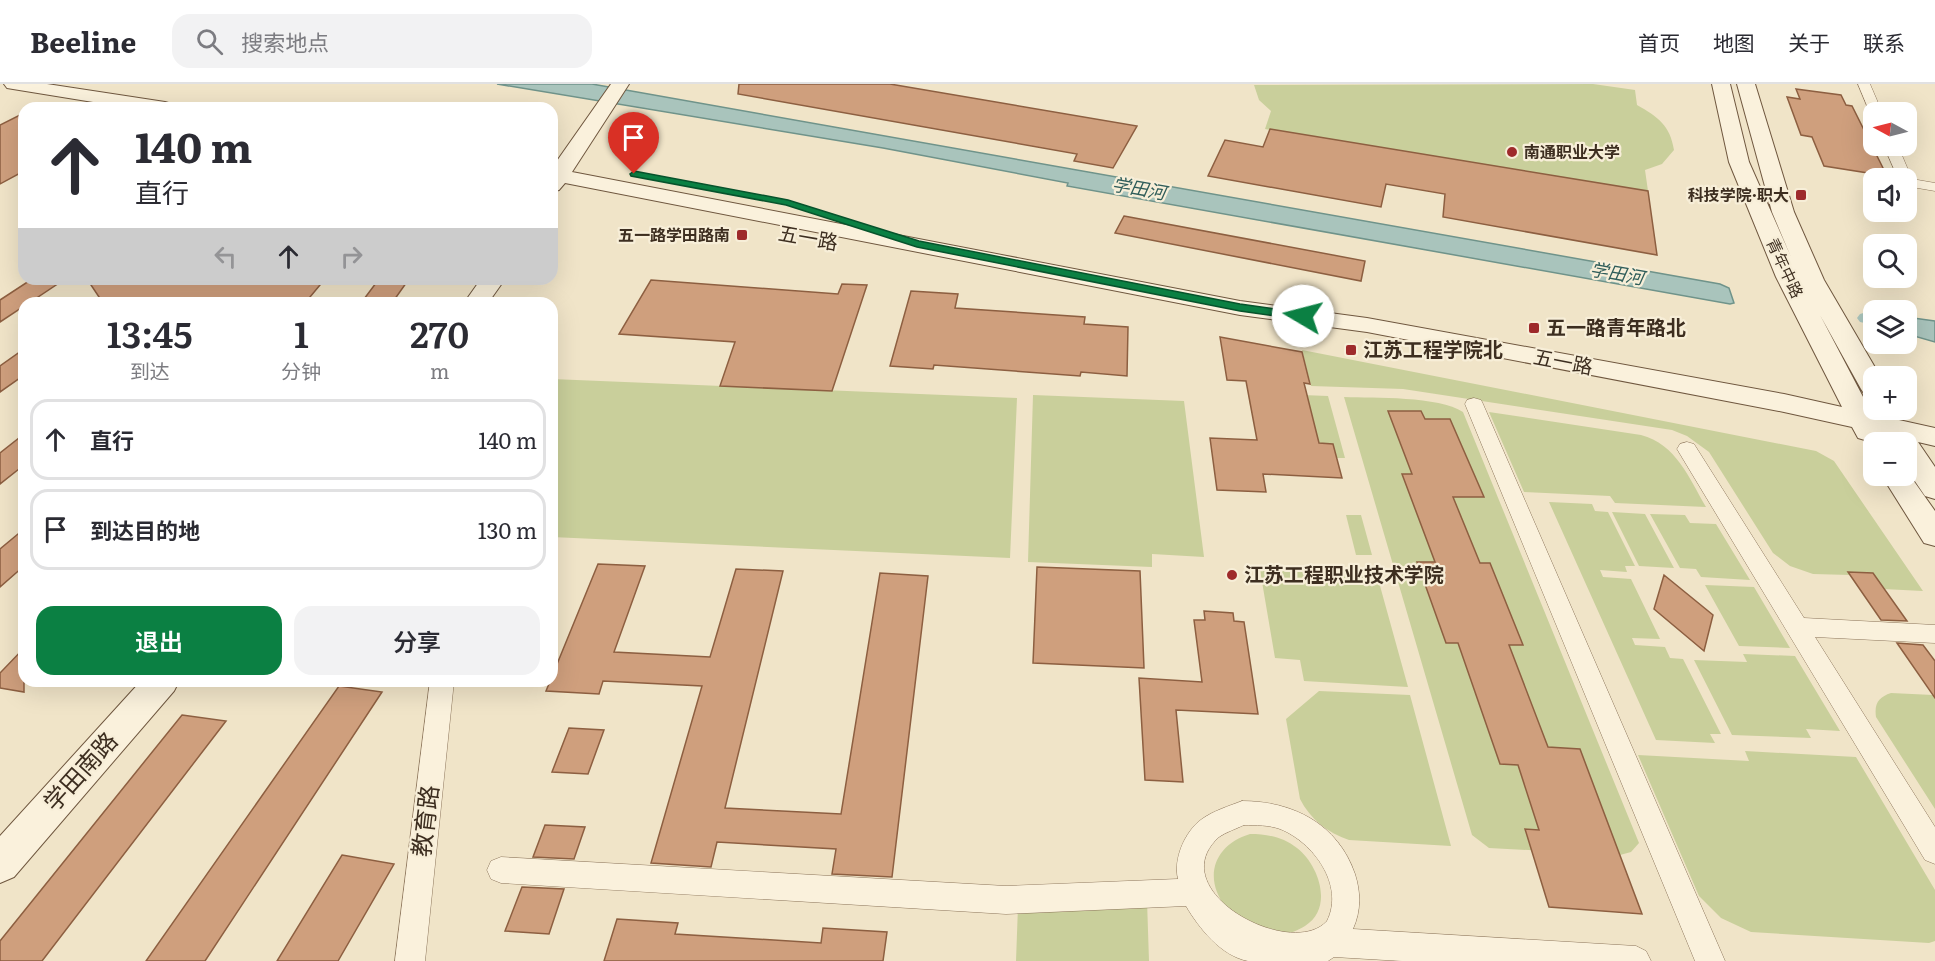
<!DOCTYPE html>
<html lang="zh">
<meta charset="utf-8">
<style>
:root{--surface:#fff;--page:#f2f2f3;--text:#2b2b33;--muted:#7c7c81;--line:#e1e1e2;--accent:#0b8043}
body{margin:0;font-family:Literata,"Noto Sans SC",serif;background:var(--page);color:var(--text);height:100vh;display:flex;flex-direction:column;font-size:22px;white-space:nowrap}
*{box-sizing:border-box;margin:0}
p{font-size:20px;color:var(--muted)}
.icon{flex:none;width:33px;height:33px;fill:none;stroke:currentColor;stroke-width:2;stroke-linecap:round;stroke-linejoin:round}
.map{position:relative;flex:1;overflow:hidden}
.details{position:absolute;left:18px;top:213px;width:540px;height:390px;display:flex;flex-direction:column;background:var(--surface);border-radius:18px;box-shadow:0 6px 24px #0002}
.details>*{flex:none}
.banner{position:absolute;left:18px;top:18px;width:540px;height:183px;border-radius:18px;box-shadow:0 6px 24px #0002;background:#fff;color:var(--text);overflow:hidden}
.needle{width:39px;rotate:277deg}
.buttons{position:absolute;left:1863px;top:18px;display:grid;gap:12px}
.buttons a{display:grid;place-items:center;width:54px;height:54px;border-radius:12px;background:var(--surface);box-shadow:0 6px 24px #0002;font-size:30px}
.pin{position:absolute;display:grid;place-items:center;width:51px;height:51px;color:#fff;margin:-62px -26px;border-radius:50% 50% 50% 0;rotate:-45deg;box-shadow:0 0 6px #0007}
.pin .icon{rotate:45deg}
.me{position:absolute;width:66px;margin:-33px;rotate:278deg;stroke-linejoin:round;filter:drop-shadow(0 0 4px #0008)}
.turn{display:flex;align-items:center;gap:21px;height:126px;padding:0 18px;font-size:27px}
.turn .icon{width:78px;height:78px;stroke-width:2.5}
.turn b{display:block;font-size:42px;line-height:51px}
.lanes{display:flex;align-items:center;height:57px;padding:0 18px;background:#0003;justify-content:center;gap:30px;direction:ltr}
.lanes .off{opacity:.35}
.eta{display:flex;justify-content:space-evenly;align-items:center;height:102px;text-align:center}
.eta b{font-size:36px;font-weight:600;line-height:42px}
.button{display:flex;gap:12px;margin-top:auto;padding:12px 18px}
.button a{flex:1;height:69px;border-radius:18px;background:var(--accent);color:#fff;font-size:24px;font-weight:600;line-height:69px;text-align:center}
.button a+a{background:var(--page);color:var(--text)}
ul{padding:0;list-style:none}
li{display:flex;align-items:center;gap:18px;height:81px;margin:0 12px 9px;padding:0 6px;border:3px solid var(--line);border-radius:18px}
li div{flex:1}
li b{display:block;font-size:22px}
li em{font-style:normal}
header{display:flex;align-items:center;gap:36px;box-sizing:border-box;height:84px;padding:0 30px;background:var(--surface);border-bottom:2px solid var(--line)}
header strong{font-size:28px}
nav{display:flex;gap:33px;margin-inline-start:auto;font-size:21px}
.search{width:420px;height:54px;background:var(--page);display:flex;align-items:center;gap:15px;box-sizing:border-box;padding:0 21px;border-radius:18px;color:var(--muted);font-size:22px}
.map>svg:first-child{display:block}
</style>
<header>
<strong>Beeline</strong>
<div class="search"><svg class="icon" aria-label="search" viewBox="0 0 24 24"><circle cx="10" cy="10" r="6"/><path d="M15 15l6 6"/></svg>搜索地点</div>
<nav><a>首页</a><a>地图</a><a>关于</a><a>联系</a></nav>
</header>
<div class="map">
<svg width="1935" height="877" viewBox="0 0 1935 877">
<rect width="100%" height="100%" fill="#f0e4c8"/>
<path fill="#c9cf9b" d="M1593,0L1635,6L1637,21C1658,33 1670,41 1674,66L1662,80L1645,86L1648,107L1265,45L1271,27L1259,16L1254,1Z
M1302,266L1816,367L1834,377L1923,507L1883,505L1850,491L1813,490L1790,482L1773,469L1709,368L1687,352L1672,346L1403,305L1311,302Z
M552,295L1017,314L1010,474L552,453Z
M1248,309L1328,312L1345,374H1337L1333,360L1315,359L1310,323L1250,321Z
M1033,311L1184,317L1204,473L1152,470V483L1028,478Z
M1344,313C1374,314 1439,312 1463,328L1639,759L1631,768L1620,771L1489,764L1472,751Z
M1489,328L1641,351C1676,360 1689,394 1706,423L1615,419L1610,412L1524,408Z
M1549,418L1592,420L1595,427L1608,428L1635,482H1625L1627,488L1600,486L1603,493L1631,495L1660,555L1632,554L1635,561L1665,563L1670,574L1683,575L1721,650H1710L1715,659L1656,656Z
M1612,428L1645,430L1674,484L1639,482Z
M1650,430L1685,431L1690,439L1716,440L1750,496L1701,493L1696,485L1680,484Z
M1346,431H1361L1372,471H1356Z
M1260,486L1377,491L1408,603L1304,597L1300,576L1275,574Z
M1705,501L1754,503L1790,564L1739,562Z
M1743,570L1795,572L1840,647L1806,645L1811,654L1732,651L1694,576L1747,578Z
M1319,607L1410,611L1451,762L1349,756C1328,749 1310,735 1300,715L1286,635Z
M1891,609L1933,611L1935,614V725L1876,633C1874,619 1879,613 1891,609Z
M1745,667L1856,673L1935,806V857L1929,859L1751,848L1721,834L1699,812L1638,671L1749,677Z
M1250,750C1267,750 1283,753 1297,764C1319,781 1334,824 1305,842C1297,847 1289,850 1279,850C1272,851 1231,830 1227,825C1202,794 1214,761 1250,750Z
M1147,816L1149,877H1016L1018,822Z"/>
<path fill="#a9c4bc" stroke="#6f938a" stroke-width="1.5" d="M497,0H592L1720,200L1729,204L1734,219L1730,220L1067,102L1068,99L883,64Z
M1906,233L1935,237V258L1907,250Z"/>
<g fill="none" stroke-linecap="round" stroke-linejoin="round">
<path fill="#a9c4bc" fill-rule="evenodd" d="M1867,228L1874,229V241L1860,238L1857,234L1860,230Z"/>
</g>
<path fill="#cf9f7d" stroke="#8d5f41" stroke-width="1.5" d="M739,0H890L1137,42L1113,84L1074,77L1077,70L738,10Z
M1796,5L1841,11L1846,21L1852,22L1887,92L1824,82L1812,53L1801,51L1787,13L1800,15Z
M24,29V87L0,100V41Z
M1270,45L1648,107L1657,171L1443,133L1445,110L1386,100L1381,123L1208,92L1225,56L1263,63Z
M1124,132L1365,177L1361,197L1115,149Z
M32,195H65L29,219H24V222L0,238V216Z
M87,195H325L305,219H103Z
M379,195H409L392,219H361Z
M651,196L838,210L842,200L867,201L832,307L720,302L735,258L619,250Z
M911,207L958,210L955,224L1085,233L1084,240L1128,243L1127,292L1081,288L1080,292L934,281L933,285L890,282Z
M1220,253L1302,268L1310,300L1304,299L1319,359L1333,360L1342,394L1263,390L1266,408L1217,406L1210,354L1257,356L1246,297L1227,296Z
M24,265V291L0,308V282Z
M1388,327H1421L1425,335H1450L1484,413H1453L1480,479H1490L1523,561H1509L1548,663L1580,665L1642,830L1549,823L1525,745L1539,746L1518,681L1500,680L1458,559H1446L1417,478H1435L1402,390H1412Z
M24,350V381L0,400V369Z
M24,445V482L0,503V465Z
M598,480L645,482L614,568L710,573L736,485L783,487L725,724L841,730L880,489L928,492L892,793L832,790L836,765L717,758L711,783L651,779L702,602L603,597L599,610L546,607Z
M1037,483L1140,487L1144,584L1033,579Z
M1848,488L1873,489L1907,537L1881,536Z
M1664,491L1713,531L1704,567L1654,525Z
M1204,527L1233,529L1234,537L1244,538L1258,630L1176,626L1183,698L1145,696L1139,594L1202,598L1194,536H1205Z
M1897,559L1923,561L1935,577V614Z
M24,564V608L0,604V589Z
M339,602L382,608L205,877H146Z
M182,631L226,637L42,877H0V857Z
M569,644L604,646L588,690L552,688Z
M545,741L585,743L574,775L533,773Z
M342,771L394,780L338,877H277Z
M522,803L564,805L549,850L505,847Z
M617,835L678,839L675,850L821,859L823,844L887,848L883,877H604Z"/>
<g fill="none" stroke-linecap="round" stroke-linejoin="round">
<defs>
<path id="street" d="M1858,0H1870L1882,28L1871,31Z
M1884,62H1898L1912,95L1935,99V107L1906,102V94H1898Z
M1474,314L1481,316L1483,320L1725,877H1695L1465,320L1467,316Z
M1687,358L1694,360L1804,534L1935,541V559L1815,553L1935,743V780L1925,776L1677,365L1680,360Z
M430,597H454L425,877H395Z
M1242,717C1293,717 1338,740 1355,790C1361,809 1361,827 1353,845L1636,862L1646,867L1651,877H1402L1334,873L1328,877C1306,877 1268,877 1248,877C1221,872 1199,844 1186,822L1006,830L501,799L491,795L487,786L491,777L501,773L1006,802L1178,795C1173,775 1185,747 1202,735C1213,727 1229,722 1242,717ZM1244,741C1256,741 1269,741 1280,745C1313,758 1345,801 1327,837C1291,877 1160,806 1219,753C1226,748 1236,745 1244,741Z"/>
<path id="secondary" d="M4,0H47L165,18L172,20L174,24H130L13,5L7,4Z
M611,0H629L572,88L1240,217L1367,234L1784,310L1842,323L1776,193L1729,78L1712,0H1730L1749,78L1791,173L1772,128L1737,0H1755L1794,128L1824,196L1880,292H1874V313L1865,311L1861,305L1820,231L1872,330L1935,344V362L1918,358L1935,383V415L1925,412L1906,384V358H1894L1900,354L1881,350L1878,354L1868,357L1858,354L1852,343L1784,328L1367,248L1240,231L565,99L559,106L552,108V84Z
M481,195H505L488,219H464Z
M1906,386L1935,427V462L1924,459L1882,392H1906Z
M141,597H179L174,607L14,793L0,799V752Z"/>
</defs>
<use href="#street" stroke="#8d765c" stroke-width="1"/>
<use href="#secondary" stroke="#6f573f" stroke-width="2"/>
<use href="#street" fill="#faf1dc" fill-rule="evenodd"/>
<use href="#secondary" fill="#faf1dc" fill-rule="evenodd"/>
</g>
<path fill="#0b8043" stroke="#07532c" stroke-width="1.5" d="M634,87L788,116L919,157L1240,220L1303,229L1309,232L1303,236L1240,227L917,163L786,121L631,92L630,90Z"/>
<g fill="#9e2a2b" stroke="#f7eed8" stroke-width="2">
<circle cx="1512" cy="68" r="6"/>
<rect x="1795" y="105" width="12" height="12" rx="3"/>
<rect x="736" y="145" width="12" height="12" rx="3"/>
<rect x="1528" y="238" width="12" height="12" rx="3"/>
<rect x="1345" y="260" width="12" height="12" rx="3"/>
<circle cx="1232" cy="491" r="6"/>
</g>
<g text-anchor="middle" stroke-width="4.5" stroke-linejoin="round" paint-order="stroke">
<g font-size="16" font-weight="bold" fill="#3d2e20" stroke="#f7eed8" text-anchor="end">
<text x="1524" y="74" text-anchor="start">南通职业大学</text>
<text x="1789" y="117">科技学院·职大</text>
<text x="730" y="157">五一路学田路南</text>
</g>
<g font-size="16" fill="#3d2e20" stroke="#f7eed8">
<text transform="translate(1785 184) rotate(65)" y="6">青年中路</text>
</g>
<g font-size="18" font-style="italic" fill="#2f5d5a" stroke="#f7eed8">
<text transform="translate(1139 105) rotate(10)" y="6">学田河</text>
<text transform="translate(1617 190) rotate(10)" y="6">学田河</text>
</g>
<g font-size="20" fill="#3d2e20" stroke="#f7eed8">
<text transform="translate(808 154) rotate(10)" y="7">五一路</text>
<text transform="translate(1563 278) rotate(11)" y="7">五一路</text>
</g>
<g font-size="20" font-weight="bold" fill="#3d2e20" stroke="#f7eed8" text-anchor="start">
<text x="1546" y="251">五一路青年路北</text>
<text x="1363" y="273">江苏工程学院北</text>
<text x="1244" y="498">江苏工程职业技术学院</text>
</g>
<g font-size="24" fill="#3d2e20" stroke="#f7eed8">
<text transform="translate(81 688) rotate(-48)" y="8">学田南路</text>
<text transform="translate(426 737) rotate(-83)" y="8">教育路</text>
</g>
</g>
</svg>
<div class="buttons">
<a><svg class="needle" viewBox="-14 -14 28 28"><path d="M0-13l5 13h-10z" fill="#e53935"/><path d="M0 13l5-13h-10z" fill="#7c7c81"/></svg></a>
<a><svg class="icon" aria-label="sound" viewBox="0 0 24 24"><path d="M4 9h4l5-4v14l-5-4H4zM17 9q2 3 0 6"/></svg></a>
<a><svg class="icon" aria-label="search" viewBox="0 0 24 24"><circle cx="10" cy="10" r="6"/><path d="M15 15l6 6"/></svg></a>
<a><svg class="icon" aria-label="layers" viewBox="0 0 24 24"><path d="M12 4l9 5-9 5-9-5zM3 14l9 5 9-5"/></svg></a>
<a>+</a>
<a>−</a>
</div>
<div class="pin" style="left:634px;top:90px;background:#d93025"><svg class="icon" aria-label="arrive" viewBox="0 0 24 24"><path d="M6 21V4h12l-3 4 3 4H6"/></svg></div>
<svg class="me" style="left:1303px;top:232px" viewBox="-20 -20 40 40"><circle r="19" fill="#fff"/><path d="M0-13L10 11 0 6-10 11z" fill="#0b8043"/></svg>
<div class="banner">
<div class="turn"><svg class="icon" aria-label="ahead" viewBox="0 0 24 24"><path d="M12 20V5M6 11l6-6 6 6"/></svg><div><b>140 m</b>直行</div></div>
<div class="lanes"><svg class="icon off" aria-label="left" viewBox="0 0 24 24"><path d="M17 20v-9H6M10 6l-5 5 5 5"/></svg><svg class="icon" aria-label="ahead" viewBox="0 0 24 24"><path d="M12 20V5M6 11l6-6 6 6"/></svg><svg class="icon off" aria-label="right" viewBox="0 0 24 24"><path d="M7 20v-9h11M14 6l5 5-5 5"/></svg></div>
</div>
<section class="details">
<div class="eta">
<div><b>13:45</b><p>到达</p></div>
<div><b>1</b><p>分钟</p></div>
<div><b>270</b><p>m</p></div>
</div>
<ul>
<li><svg class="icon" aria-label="ahead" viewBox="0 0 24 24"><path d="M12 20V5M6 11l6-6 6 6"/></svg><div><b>直行</b></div><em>140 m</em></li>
<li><svg class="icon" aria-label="arrive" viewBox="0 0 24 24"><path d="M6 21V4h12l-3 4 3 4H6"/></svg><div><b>到达目的地</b></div><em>130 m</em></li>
</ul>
<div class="button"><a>退出</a><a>分享</a></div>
</section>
</div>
